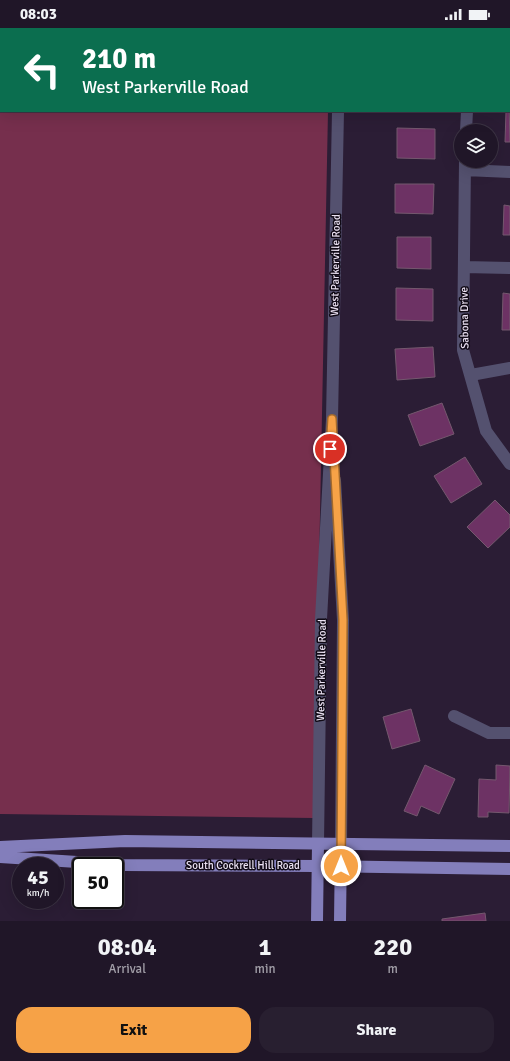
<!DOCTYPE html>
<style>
:root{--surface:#201628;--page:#281f30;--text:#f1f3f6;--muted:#a29fa8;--line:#3d3545;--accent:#f6a247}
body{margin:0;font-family:Signika,sans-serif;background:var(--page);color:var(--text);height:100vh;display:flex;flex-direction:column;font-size:15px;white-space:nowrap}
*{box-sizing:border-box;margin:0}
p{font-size:13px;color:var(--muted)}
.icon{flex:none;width:22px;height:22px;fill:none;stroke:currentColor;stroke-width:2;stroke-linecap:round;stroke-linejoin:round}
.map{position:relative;height:893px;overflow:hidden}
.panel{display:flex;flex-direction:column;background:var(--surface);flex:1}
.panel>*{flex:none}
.top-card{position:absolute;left:0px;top:0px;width:510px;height:84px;box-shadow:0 4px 16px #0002,0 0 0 1px var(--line);background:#0b6e4f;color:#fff;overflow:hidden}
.controls{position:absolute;left:454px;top:96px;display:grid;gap:8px}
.controls a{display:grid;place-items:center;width:44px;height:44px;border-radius:50%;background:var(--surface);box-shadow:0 4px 16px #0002,0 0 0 1px var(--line);font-size:20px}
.speed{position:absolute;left:12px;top:829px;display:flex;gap:8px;font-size:20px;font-weight:700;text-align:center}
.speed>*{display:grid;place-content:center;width:52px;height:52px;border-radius:50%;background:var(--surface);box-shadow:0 4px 16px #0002,0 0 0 1px var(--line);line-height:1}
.speed small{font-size:10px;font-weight:400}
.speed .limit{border:2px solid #111;border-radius:6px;background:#fff;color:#111}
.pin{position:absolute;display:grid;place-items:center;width:34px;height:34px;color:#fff;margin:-17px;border:2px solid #fff;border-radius:50%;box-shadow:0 1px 4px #0007}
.me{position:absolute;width:44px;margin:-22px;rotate:0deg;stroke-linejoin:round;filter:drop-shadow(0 0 3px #0008)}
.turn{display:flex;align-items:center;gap:14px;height:84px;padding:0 16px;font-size:18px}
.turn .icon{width:52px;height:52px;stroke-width:2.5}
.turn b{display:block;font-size:28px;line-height:34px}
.eta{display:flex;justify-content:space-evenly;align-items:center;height:68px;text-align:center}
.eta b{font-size:24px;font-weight:800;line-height:28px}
.cta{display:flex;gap:8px;margin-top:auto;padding:8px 16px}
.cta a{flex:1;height:46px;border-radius:16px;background:var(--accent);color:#111;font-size:16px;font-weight:800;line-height:46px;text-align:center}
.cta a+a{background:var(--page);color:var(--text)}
.status{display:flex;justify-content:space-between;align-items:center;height:28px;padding:0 20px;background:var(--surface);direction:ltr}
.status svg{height:11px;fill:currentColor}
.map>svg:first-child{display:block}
</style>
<div class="status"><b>08:03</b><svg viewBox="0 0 49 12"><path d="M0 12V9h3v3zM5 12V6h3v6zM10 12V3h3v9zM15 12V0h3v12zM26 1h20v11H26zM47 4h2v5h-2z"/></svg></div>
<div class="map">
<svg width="510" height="893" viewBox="0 0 510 893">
<rect width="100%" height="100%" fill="#2b1d35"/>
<path fill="#762f4d" d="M0,0H330L1,1V83H328L314,790L0,786Z"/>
<path fill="#6d3264" stroke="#74586e" d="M397,0H433V1Z
M509,76L510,114H505L506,83H509Z
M397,100L435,101V131L397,130Z
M395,156H434L433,186L395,185Z
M504,177L510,178V207H503Z
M397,209H431V241L397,240Z
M396,260L433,261V293L396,292Z
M503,265L510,266V302H502Z
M433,319L435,349L397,352L395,321Z
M442,375L454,406L420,418L408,387Z
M465,429L482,456L451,475L434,448Z
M495,472L510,487V499L488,520L467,499Z
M411,681L420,713L392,721L383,689Z
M425,737L455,751L439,786L421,778L417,788L404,783Z
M496,737L510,738L509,785L488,784V789H478L479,751L496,752Z
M485,885L486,893H442V891Z"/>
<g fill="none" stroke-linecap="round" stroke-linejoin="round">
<path stroke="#54516f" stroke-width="12" d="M340,1V0
M470,1V0
M509,51H510
M466,103L467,83
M465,133L463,322L486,403L510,436
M465,142L510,144
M464,239L510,240
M471,347L510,340
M335,452L343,592L341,816
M454,688L489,705H510
M318,816L321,591L332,391L338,83"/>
<path stroke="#837ebb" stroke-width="12" d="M0,819L125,813L510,818
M0,829L123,837L318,838L510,841
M317,893L318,816
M340,893L341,816"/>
</g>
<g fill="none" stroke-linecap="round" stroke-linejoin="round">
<defs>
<path id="route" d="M330,421L332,391L343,592L341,838"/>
</defs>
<use href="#route" stroke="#a0692e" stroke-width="10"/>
<use href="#route" stroke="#f6a247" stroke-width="7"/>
</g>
<g text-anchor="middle" stroke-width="3" stroke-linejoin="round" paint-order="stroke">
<g font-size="11" fill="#ebe2f3" stroke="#100a15">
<text transform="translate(335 237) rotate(-89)" y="4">West Parkerville Road</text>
<text transform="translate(464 290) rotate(-91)" y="4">Sabona Drive</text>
<text transform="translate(321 642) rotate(-89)" y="4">West Parkerville Road</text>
<text x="243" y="841">South Cockrell Hill Road</text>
</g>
</g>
</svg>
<div class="controls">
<a><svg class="icon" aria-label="layers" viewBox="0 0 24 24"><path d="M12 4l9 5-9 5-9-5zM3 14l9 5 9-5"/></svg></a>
</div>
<div class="speed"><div>45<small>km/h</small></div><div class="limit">50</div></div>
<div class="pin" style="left:330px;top:421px;background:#d93025"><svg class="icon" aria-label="arrive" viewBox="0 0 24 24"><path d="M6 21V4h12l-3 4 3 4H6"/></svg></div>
<svg class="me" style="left:341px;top:838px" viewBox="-20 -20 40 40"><circle r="17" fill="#f6a247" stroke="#fff" stroke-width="3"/><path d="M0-11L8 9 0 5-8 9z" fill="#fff"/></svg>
<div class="top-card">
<div class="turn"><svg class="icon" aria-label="left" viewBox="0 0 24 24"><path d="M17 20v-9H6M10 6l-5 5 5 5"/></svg><div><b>210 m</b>West Parkerville Road</div></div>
</div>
</div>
<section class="panel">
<div class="eta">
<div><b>08:04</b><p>Arrival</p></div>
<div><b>1</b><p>min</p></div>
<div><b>220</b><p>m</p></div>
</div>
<div class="cta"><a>Exit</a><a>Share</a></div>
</section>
